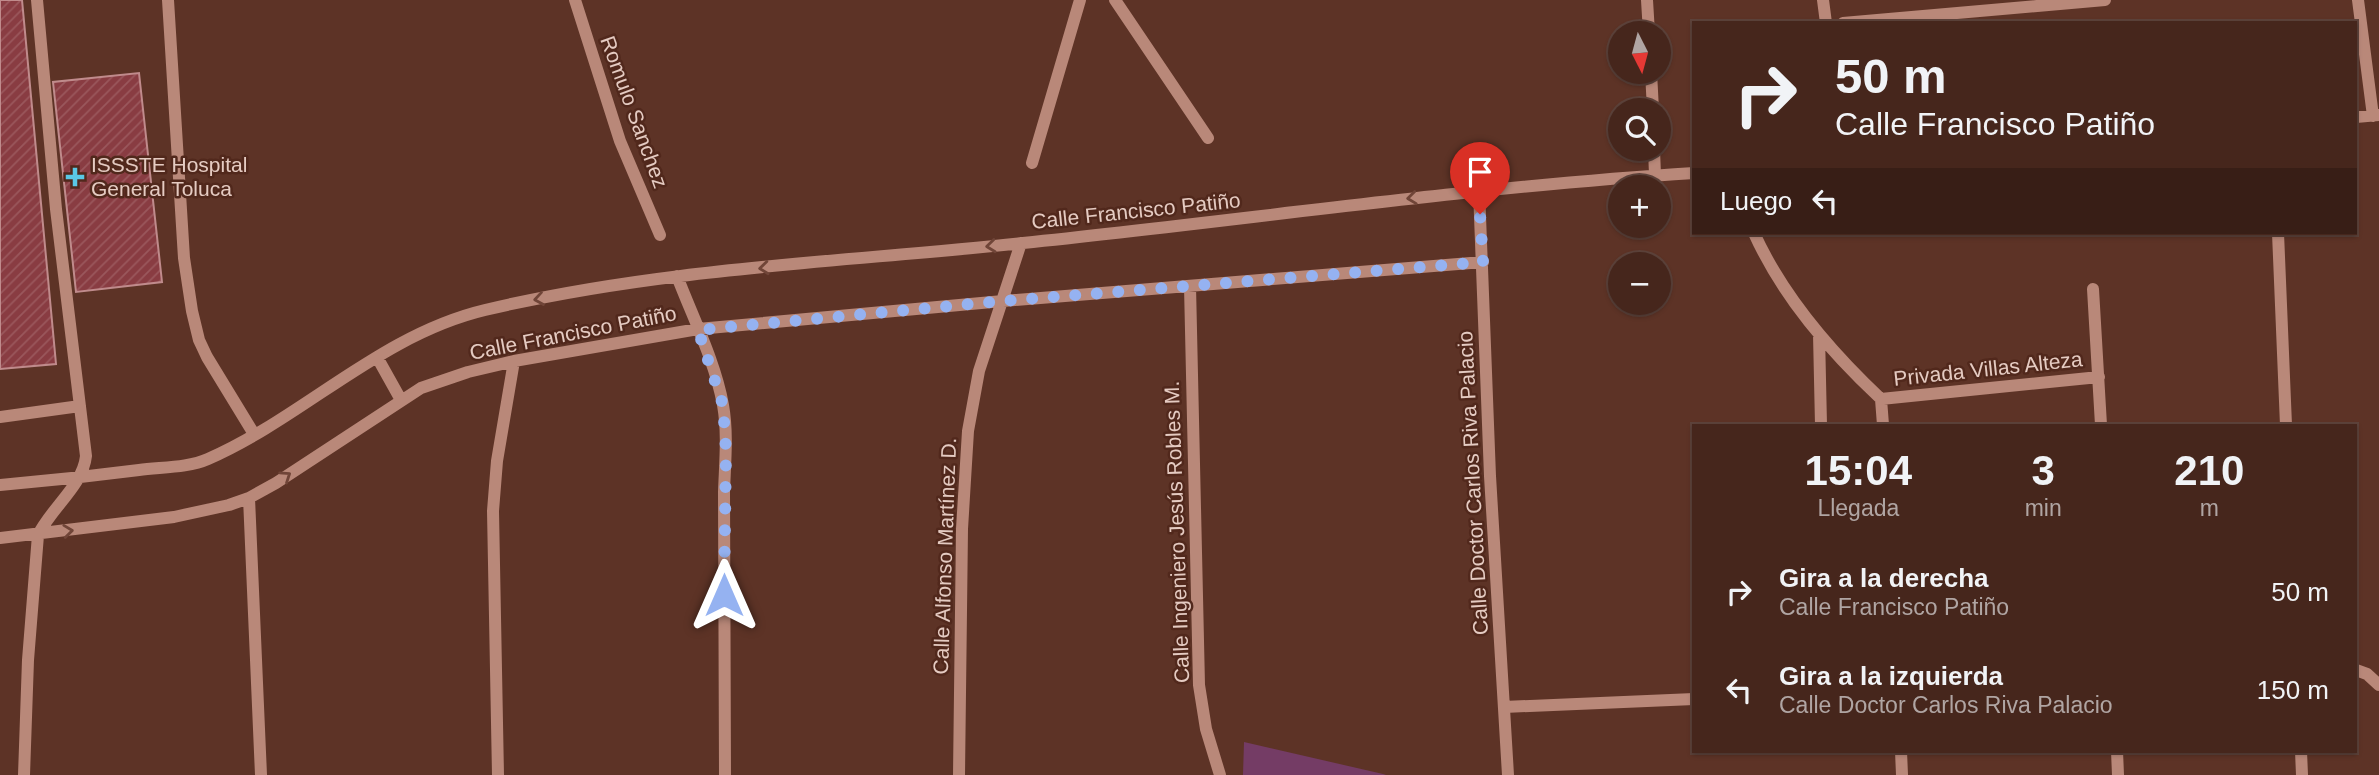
<!DOCTYPE html>
<html lang="es">
<meta charset="utf-8">
<style>
:root{--surface:#46261c;--page:#503229;--text:#f1f3f6;--muted:#b0a5a3;--line:#5e433b}
body{margin:0;font-family:Helvetica,sans-serif;background:var(--page);color:var(--text);height:100vh;display:flex;flex-direction:column;font-size:26px;white-space:nowrap}
*{box-sizing:border-box;margin:0}
p{font-size:23px;color:var(--muted)}
.icon{flex:none;width:38px;height:38px;fill:none;stroke:currentColor;stroke-width:2;stroke-linecap:round;stroke-linejoin:round}
.map{position:relative;flex:1;overflow:hidden}
.drawer{position:absolute;left:1692px;top:424px;width:665px;height:329px;display:flex;flex-direction:column;background:var(--surface);border-radius:0px;box-shadow:0 2px 5px #0004,0 0 0 2px var(--line)}
.drawer>*{flex:none}
.top-card{position:absolute;left:1692px;top:21px;width:665px;height:214px;border-radius:0px;box-shadow:0 2px 5px #0004,0 0 0 2px var(--line);background:#46261c;color:var(--text);overflow:hidden}
.needle{width:46px;rotate:174deg}
.tools{position:absolute;left:1608px;top:21px;display:grid;gap:14px}
.tools a{display:grid;place-items:center;width:63px;height:63px;border-radius:50%;background:var(--surface);box-shadow:0 2px 5px #0004,0 0 0 2px var(--line);font-size:35px}
.pin{position:absolute;display:grid;place-items:center;width:60px;height:60px;color:#fff;margin:-72px -30px;border-radius:50% 50% 50% 0;rotate:-45deg;box-shadow:0 0 7px #0007}
.pin .icon{rotate:45deg}
.me{position:absolute;width:77px;margin:-38px;rotate:0deg;stroke-linejoin:round;filter:drop-shadow(0 0 5px #0008)}
.turn{display:flex;align-items:center;gap:24px;height:147px;padding:0 28px;font-size:32px}
.turn .icon{width:91px;height:91px;stroke-width:2.5}
.turn b{display:block;font-size:49px;line-height:60px}
.then{display:flex;align-items:center;height:66px;padding:0 28px;background:#0003;gap:14px;font-size:26px}
.eta{display:flex;justify-content:space-evenly;align-items:center;height:119px;text-align:center}
.eta b{font-size:42px;font-weight:700;line-height:49px}
ul{padding:0;list-style:none}
li{display:flex;align-items:center;gap:21px;height:98px;padding:0 28px}
li div{flex:1}
li b{display:block;font-size:26px}
li em{font-style:normal}
.map>svg:first-child{display:block}
</style>
<div class="map">
<svg width="2379" height="775" viewBox="0 0 2379 775">
<defs>
<pattern id="building-hatch" width="6" height="6" patternUnits="userSpaceOnUse" patternTransform="scale(1.75)"><rect width="6" height="6" fill="#893c42"/><path d="M-1 1l2-2M0 6l6-6M5 7l2-2" fill="none" stroke="#9a575c"/></pattern>
</defs>
<rect width="100%" height="100%" fill="#5d3326"/>
<path fill="#743c65" d="M1244,742L1383,774L1386,775H1243Z"/>
<path fill="url(#building-hatch)" stroke="#c08b8c" stroke-width="2" d="M0,0H22L56,364L0,369Z
M139,73L162,282L76,292L53,82Z"/>
<g fill="none" stroke-linecap="round" stroke-linejoin="round">
<path stroke="#b98879" stroke-width="12" d="M168,0L184,258L192,311L199,340L207,357L254,434
M575,0L620,141L660,235
M1115,0L1208,138
M1647,0L1649,33
M1823,0L1826,23
M2358,0L2373,116
M1843,23L2105,0
M1651,72L1653,110
M2356,117L2379,115
M1654,149L1655,175
M1032,163L1080,0
M1479,190L1490,476L1508,775
M1754,233C1783,297 1830,351 1881,399L1883,425
M2278,233L2286,425
M677,276C693,318 715,361 723,405C728,433 725,463 724,492L725,775
M1190,286L1199,685L1206,729L1220,775
M2093,289L2101,425
M1819,334L1821,425
M377,357L401,400
M1881,399L2099,377
M0,417L80,406
M0,485C47,481 93,476 139,470C161,467 188,468 208,459C304,417 380,335 485,310C661,268 844,262 1023,243C1247,220 1469,187 1694,173
M249,498L261,775
M0,538L174,517L229,505L249,498L276,483L421,388L468,372L514,361L698,329L1003,301L1483,262
M2356,670L2367,674L2379,685
M1504,707L1694,699
M1901,751L1902,775
M2117,751L2118,775
M2301,751L2302,775
M24,775L28,660L38,535C52,507 83,485 86,456L56,209L37,0
M498,775L493,511L497,461L514,361
M959,775L962,529L968,431L979,371L1021,243"/>
</g>
<defs><path id="oneway-chevron" d="M-2-3.5L2.5 0L-2 3.5" fill="none" stroke-width="1.6" stroke-linecap="round" stroke-linejoin="round" transform="scale(1.75)"/></defs>
<g stroke="#704538">
<use href="#oneway-chevron" transform="translate(1412 198) rotate(173)"/>
<use href="#oneway-chevron" transform="translate(991 246) rotate(174)"/>
<use href="#oneway-chevron" transform="translate(764 268) rotate(174)"/>
<use href="#oneway-chevron" transform="translate(539 299) rotate(171)"/>
<use href="#oneway-chevron" transform="translate(286 476) rotate(-34)"/>
<use href="#oneway-chevron" transform="translate(68 531) rotate(-7)"/>
</g>
<g fill="none" stroke-linecap="round" stroke-linejoin="round">
<path stroke="#95b2f1" stroke-width="12" stroke-dasharray="0 21.6" d="M724,595L726,451L723,405L698,330L1003,301L1483,262L1480,214"/>
</g>
<path fill="#5ac8e5" stroke="#51281c" stroke-width="2.5" d="M71.5 166.5h7v7h7v7h-7v7h-7v-7h-7v-7h7z"/>
<g text-anchor="middle" stroke-width="5" stroke-linejoin="round" paint-order="stroke">
<g font-size="21" fill="#e5cbc2" stroke="#51281c">
<text transform="translate(634 112) rotate(70)" y="7">Romulo Sanchez</text>
<text transform="translate(1136 211) rotate(-6)" y="7">Calle Francisco Patiño</text>
<text transform="translate(573 333) rotate(-11)" y="7">Calle Francisco Patiño</text>
<text transform="translate(1988 369) rotate(-6)" y="7">Privada Villas Alteza</text>
<text transform="translate(1473 483) rotate(-93)" y="7">Calle Doctor Carlos Riva Palacio</text>
<text transform="translate(1177 532) rotate(-92)" y="7">Calle Ingeniero Jesús Robles M.</text>
<text transform="translate(945 556) rotate(-88)" y="7">Calle Alfonso Martínez D.</text>
</g>
<g font-size="21" fill="#e5cbc2" stroke="#51281c" text-anchor="start">
<text x="91" y="172">ISSSTE Hospital<tspan x="91" dy="24">General Toluca</tspan></text>
</g>
</g>
</svg>
<div class="tools">
<a><svg class="needle" viewBox="-14 -14 28 28"><path d="M0-13l5 13h-10z" fill="#e53935"/><path d="M0 13l5-13h-10z" fill="#b0a5a3"/></svg></a>
<a><svg class="icon" aria-label="search" viewBox="0 0 24 24"><circle cx="10" cy="10" r="6"/><path d="M15 15l6 6"/></svg></a>
<a>+</a>
<a>−</a>
</div>
<div class="pin" style="left:1480px;top:214px;background:#d93025"><svg class="icon" aria-label="arrive" viewBox="0 0 24 24"><path d="M6 21V4h12l-3 4 3 4H6"/></svg></div>
<svg class="me" style="left:724px;top:595px" viewBox="-20 -20 40 40"><path d="M0-17L14 15 0 8-14 15z" fill="#95b2f1" stroke="#fff" stroke-width="4"/></svg>
<div class="top-card">
<div class="turn"><svg class="icon" aria-label="right" viewBox="0 0 24 24"><path d="M7 20v-9h11M14 6l5 5-5 5"/></svg><div><b>50 m</b>Calle Francisco Patiño</div></div>
<div class="then">Luego<svg class="icon" aria-label="left" viewBox="0 0 24 24"><path d="M17 20v-9H6M10 6l-5 5 5 5"/></svg></div>
</div>
<section class="drawer">
<div class="eta">
<div><b>15:04</b><p>Llegada</p></div>
<div><b>3</b><p>min</p></div>
<div><b>210</b><p>m</p></div>
</div>
<ul>
<li><svg class="icon" aria-label="right" viewBox="0 0 24 24"><path d="M7 20v-9h11M14 6l5 5-5 5"/></svg><div><b>Gira a la derecha</b><p>Calle Francisco Patiño</p></div><em>50 m</em></li>
<li><svg class="icon" aria-label="left" viewBox="0 0 24 24"><path d="M17 20v-9H6M10 6l-5 5 5 5"/></svg><div><b>Gira a la izquierda</b><p>Calle Doctor Carlos Riva Palacio</p></div><em>150 m</em></li>
</ul>
</section>
</div>
